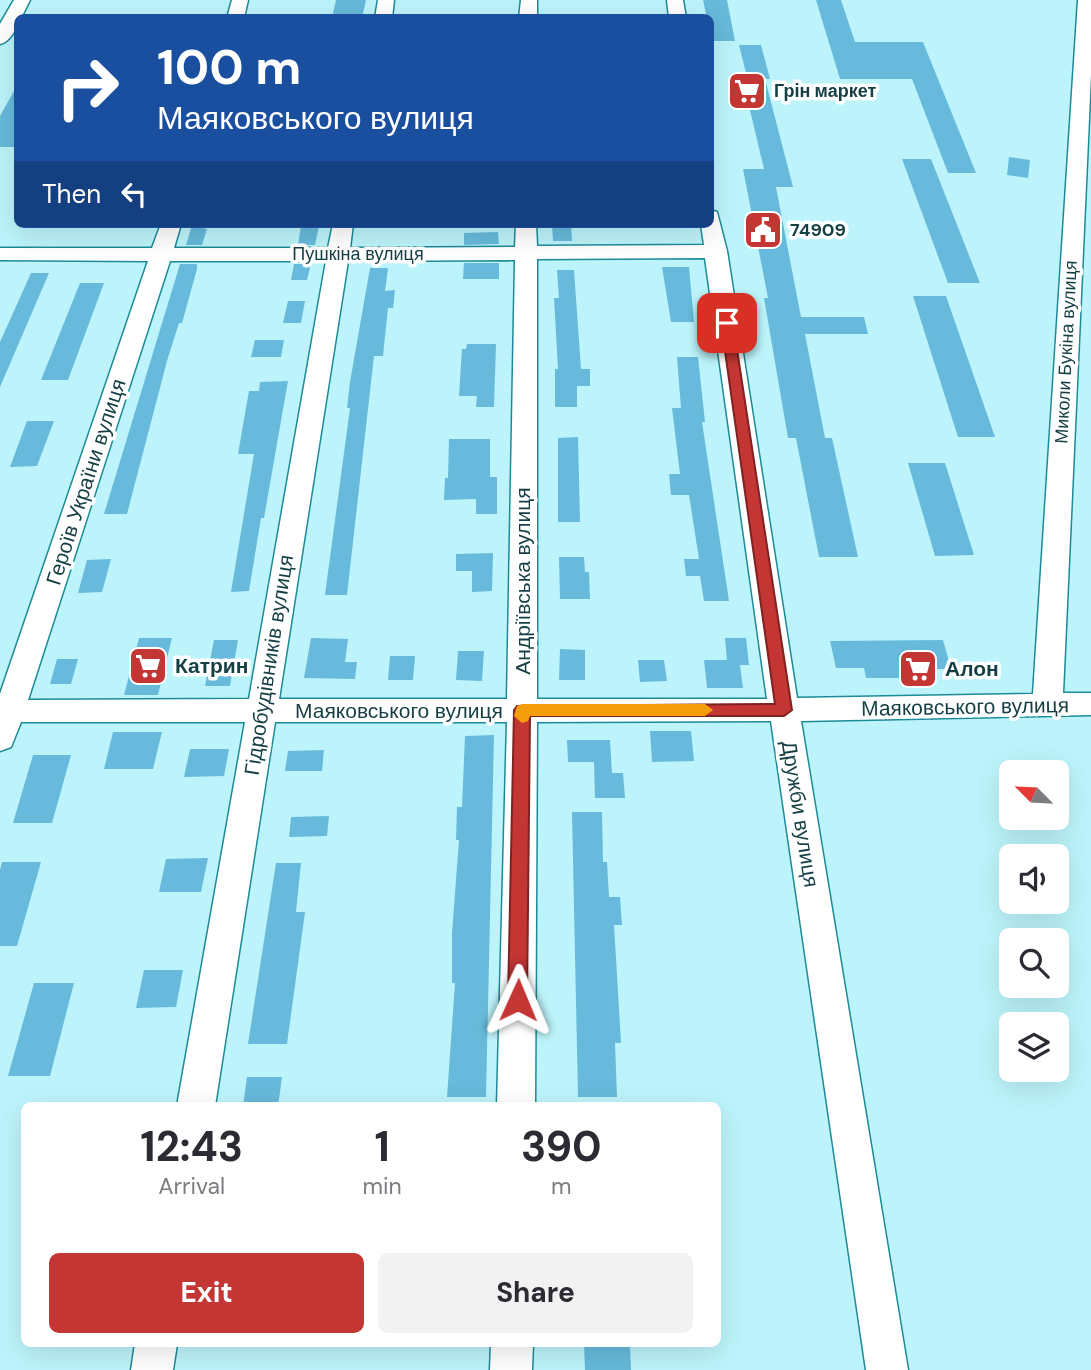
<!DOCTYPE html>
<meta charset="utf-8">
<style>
:root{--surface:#fff;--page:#f2f2f3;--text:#2b2b33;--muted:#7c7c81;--accent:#c43634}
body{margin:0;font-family:"DM Sans",sans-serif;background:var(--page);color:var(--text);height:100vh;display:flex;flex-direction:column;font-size:26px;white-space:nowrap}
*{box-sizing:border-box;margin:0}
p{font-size:23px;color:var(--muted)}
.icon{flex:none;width:38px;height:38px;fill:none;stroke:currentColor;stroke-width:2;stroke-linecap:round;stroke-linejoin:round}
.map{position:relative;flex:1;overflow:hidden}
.panel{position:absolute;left:21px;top:1102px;width:700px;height:245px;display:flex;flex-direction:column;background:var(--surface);border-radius:10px;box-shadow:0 7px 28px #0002}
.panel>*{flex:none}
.hud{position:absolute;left:14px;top:14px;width:700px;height:214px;border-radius:10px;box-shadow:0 7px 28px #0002;background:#1a4fa0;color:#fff;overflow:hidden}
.needle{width:46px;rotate:294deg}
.controls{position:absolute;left:999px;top:760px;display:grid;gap:14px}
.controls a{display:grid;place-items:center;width:70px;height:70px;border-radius:10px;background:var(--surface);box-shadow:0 7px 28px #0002;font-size:35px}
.pin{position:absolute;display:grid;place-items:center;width:60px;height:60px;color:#fff;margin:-30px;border-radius:14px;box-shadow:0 4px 10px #0006}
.me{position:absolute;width:77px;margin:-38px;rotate:1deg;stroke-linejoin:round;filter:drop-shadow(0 0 5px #0008)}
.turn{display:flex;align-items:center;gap:24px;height:147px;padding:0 28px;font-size:32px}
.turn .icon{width:91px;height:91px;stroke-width:2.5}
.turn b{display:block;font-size:49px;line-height:60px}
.then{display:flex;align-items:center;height:66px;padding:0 28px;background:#0003;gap:14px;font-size:26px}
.eta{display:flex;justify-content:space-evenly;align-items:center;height:119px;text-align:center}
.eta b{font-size:42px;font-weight:700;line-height:49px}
.button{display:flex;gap:14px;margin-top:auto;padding:14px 28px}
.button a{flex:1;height:80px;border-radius:10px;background:var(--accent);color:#fff;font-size:28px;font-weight:700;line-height:80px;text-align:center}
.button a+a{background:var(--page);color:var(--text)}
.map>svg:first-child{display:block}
</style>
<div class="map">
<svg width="1091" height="1370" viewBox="0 0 1091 1370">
<rect width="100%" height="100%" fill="#bdf4fb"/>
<path fill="#67badb" d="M336,0H366L362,18H332Z
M703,0H727L735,41H710V18H707Z
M816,0H841L855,42H923L976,173H948L912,79H840Z
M739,45H761L770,79H765L793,187H776L801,317H864L868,334H805L825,438H832L858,557H819L796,438H788L764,298H768L743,169H764L743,81H748Z
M18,84V147H0V116Z
M1009,157L1030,160L1028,178L1007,175Z
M902,159H931L980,283H948Z
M552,224H571L572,241H553Z
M192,225L207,229L202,245H186Z
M301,226H319L315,245H298Z
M498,232L499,244L464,245V233Z
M464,263H499V279H463Z
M180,264H197V269L182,323H179L167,361L127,514H104Z
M294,264H311L307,280H291Z
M662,267H689L694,322H671Z
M370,268H388L385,291L395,290L393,308H388L383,356H374L347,595H325L350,408H347L350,382Z
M557,270H574L581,369H590V386H577V407H555V369H558L554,298H559Z
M31,273H49L0,387V342Z
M80,283H104L68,380H41Z
M913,296H946L995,437H958Z
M288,301H305L301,323H283Z
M255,340H284L281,357H251Z
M467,344H496L494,407H476L477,396H459L462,349H466Z
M677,357H698L705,422H702L729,601H704L700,576H686L684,559H699L689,495H671L669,474H680L672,408H681Z
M288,381L264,518H261L249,591L231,592L254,454H238L249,391H259L260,382Z
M27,421H54L37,466L10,467Z
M578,437L580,522H558V438Z
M449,439H490V477H497V514H476V499L444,500L445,478H448Z
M908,463H945L974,555L935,556Z
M493,553L492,591L472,592V571H456V554Z
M559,557H584L585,572H589L590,599H560Z
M111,559L102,592L78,593L87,560Z
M139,638H172L158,695H124Z
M311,638L348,639L345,662H357L355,679L304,678Z
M725,638H746L749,665H740L743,688H707L704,660H727Z
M214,640H238L230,686H205Z
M943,640L951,669H918L920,678H866L864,668H836L830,641Z
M560,649L585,650V680H559Z
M458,651H484L482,681L456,680Z
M390,656H415L413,680H388Z
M57,659H78L71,684H50Z
M638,660H664L667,681L640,682Z
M650,731H691L694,761L652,762Z
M113,732H162L153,769H104Z
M494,735L486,1097H447L455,983H452V933L459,840H456L457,807H462L465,736Z
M567,740H610L612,773H623L625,798H595L594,762H568Z
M190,749H229L224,776L184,777Z
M324,750L322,771H285L288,751Z
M33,755H71L52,823H13Z
M572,812H602L603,862H607L609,897H620L622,925H614L621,1043H615L617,1097H578Z
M329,816L327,836L289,837L291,817Z
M208,858L201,892H159L166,859Z
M2,862H41L17,946H0V870Z
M276,863H301L296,912H305L287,1044H248Z
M144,970H183L176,1007L136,1008Z
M34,983H74L50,1076H8Z
M247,1077H282L278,1106H243Z
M584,1344H630L631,1370H585Z"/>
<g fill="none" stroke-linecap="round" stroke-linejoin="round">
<defs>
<path id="minor" d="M14,0H30L21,18H18C18,28 10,42 0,44V24Z
M232,0H248L244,18H227Z
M378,0H394L392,18H375Z
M521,0H537V18H519Z
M667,0H683L686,18H669Z
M1078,0H1091V74L1063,693H1091V715L801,721L908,1370H866L771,721L537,722L535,1106H497L507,722H275L215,1106H177L245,722H21L11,747L0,751V694L148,261L0,260V248H152L161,224H181L174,248H328L333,224H353L350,248L515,247L516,224H536L537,246L704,245L701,224H710V210L717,212L727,251L797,698L1033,694ZM705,258L767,699H537V259ZM515,260L507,699H279L348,261ZM170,261H326L249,699L28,700Z
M135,1344H177L173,1370H131Z
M491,1344H533L532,1370H490Z"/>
</defs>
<use href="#minor" stroke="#1c8b97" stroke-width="3"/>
<use href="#minor" fill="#fff" fill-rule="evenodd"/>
</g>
<path fill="#c43634" stroke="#7f2322" stroke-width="2" d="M727,319L733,323L792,710L784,716H530L527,1000L524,1007L518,1009L511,1007L508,1000L514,710L517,706L775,704L721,323Z"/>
<path fill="#f59e0b" d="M522,704H705L713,710L705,716H530L528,721L522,723L514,716L517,706Z"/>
<defs>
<symbol id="supermarket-square" viewBox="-11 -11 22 22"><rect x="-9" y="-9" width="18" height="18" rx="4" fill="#c43634" stroke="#fff"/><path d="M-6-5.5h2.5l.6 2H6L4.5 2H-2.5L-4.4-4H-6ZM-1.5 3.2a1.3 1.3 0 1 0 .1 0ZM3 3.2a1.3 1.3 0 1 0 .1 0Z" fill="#fff"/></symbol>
<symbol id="civic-square" viewBox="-11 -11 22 22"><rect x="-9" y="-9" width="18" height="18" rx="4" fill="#c43634" stroke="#fff"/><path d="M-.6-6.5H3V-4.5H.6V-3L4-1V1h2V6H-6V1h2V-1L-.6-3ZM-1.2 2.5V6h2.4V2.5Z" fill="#fff"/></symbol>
</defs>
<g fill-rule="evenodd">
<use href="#supermarket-square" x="725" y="69" width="44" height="44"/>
<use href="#civic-square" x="741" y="208" width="44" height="44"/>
<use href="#supermarket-square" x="126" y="644" width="44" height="44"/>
<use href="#supermarket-square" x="896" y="647" width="44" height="44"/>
</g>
<g text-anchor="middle" stroke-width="7" stroke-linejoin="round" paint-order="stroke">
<g font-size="18" font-weight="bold" fill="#153f44" stroke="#fff" text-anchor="start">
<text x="774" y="97">Грін маркет</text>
<text x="790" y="236">74909</text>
</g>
<g font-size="18" fill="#153f44" stroke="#fff">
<text x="358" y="260">Пушкіна вулиця</text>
<text transform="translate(1066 352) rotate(-87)" y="6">Миколи Букіна вулиця</text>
</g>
<g font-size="21" fill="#153f44" stroke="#fff">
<text transform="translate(86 482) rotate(-72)" y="7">Героїв України вулиця</text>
<text transform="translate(523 581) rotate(-90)" y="7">Андріївська вулиця</text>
<text transform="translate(269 665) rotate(-81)" y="7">Гідробудівників вулиця</text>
<text transform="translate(965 707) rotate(-1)" y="7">Маяковського вулиця</text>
<text x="399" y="718">Маяковського вулиця</text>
<text transform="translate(800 814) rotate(81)" y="7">Дружби вулиця</text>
</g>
<g font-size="21" font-weight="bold" fill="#153f44" stroke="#fff" text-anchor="start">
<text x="175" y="673">Катрин</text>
<text x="945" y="676">Алон</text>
</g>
</g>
</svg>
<div class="controls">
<a><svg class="needle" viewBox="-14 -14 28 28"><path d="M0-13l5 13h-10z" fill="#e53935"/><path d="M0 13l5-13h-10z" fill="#7c7c81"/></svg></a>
<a><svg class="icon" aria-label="sound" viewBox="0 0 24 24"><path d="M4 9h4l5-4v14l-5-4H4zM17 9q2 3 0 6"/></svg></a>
<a><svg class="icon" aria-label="search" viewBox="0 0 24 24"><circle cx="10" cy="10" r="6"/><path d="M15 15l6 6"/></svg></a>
<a><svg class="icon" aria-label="layers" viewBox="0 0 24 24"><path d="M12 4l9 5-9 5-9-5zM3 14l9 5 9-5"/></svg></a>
</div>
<div class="pin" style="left:727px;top:323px;background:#d93025"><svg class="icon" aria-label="arrive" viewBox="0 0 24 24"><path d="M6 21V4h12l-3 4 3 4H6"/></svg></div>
<svg class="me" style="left:518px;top:1000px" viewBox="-20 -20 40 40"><path d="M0-17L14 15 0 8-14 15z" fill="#c43634" stroke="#fff" stroke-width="4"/></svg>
<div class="hud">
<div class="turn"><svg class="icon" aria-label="right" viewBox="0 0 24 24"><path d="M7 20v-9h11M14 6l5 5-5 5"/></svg><div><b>100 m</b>Маяковського вулиця</div></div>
<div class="then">Then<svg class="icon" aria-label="left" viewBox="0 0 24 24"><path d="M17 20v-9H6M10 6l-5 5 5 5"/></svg></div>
</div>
<section class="panel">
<div class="eta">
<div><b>12:43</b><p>Arrival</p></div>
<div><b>1</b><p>min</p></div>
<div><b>390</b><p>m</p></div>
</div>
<div class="button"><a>Exit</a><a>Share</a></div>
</section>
</div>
